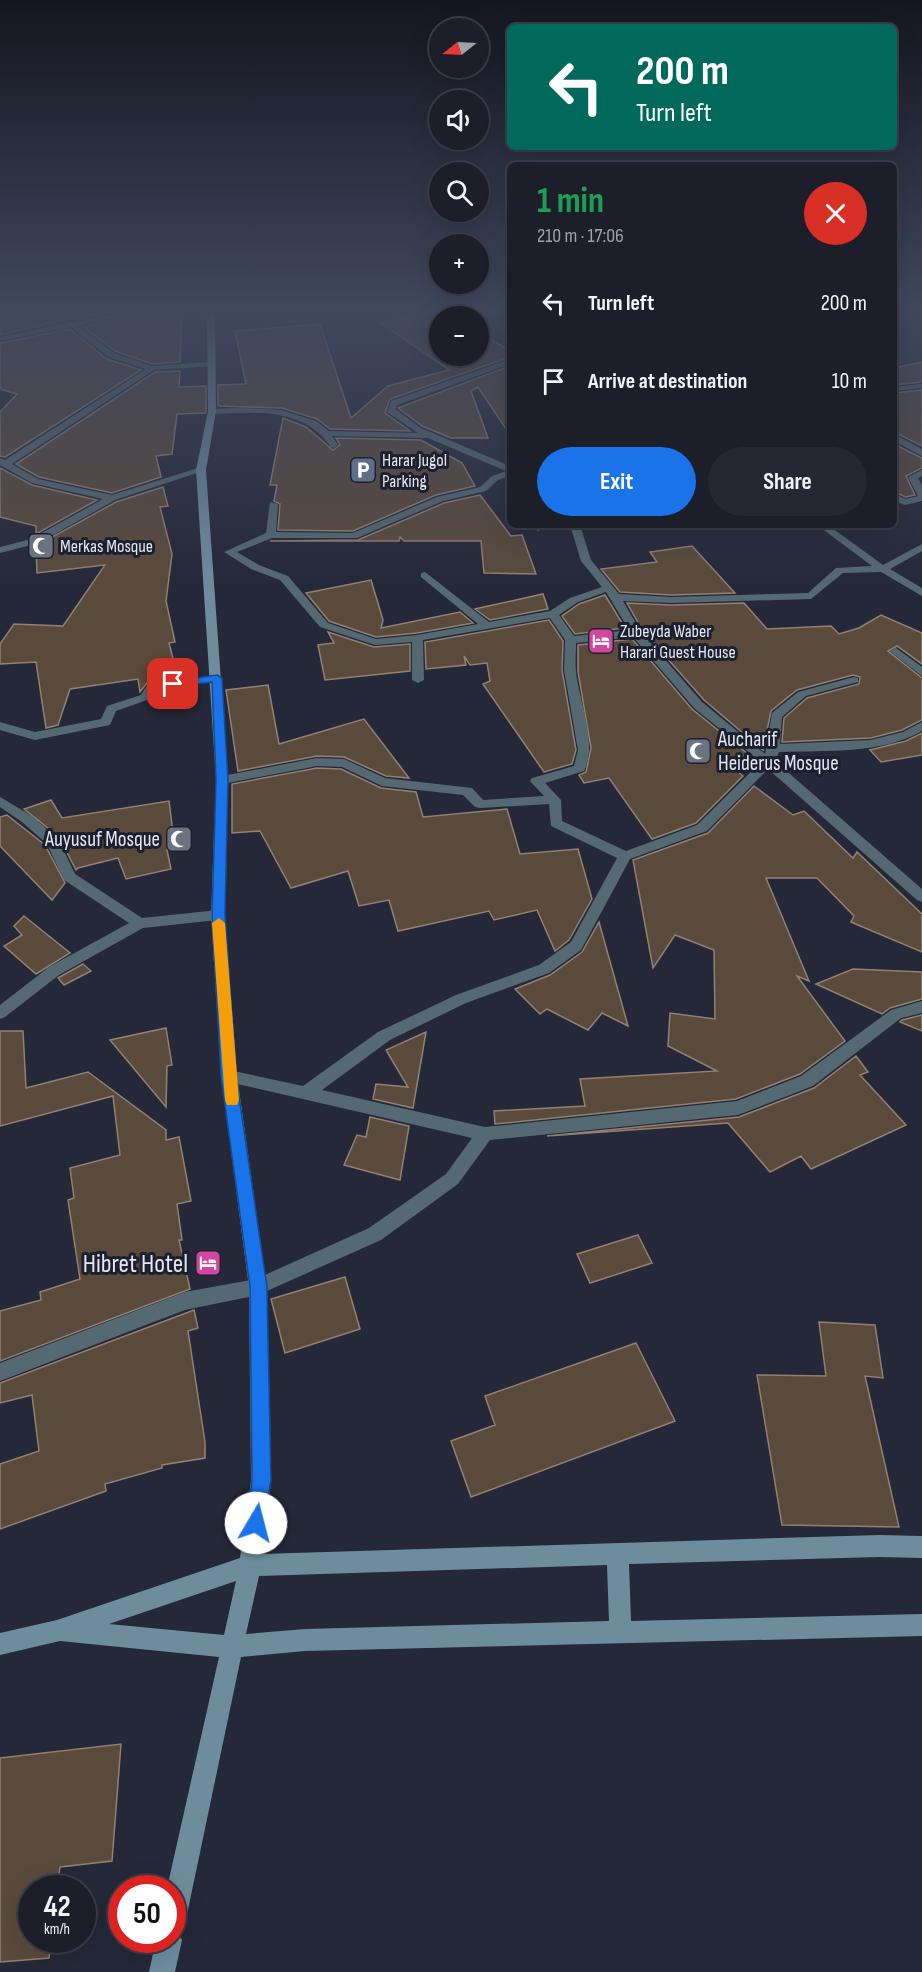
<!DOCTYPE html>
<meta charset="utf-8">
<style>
:root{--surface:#1c1e2a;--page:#252732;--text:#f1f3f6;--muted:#a0a2a8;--line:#3a3c47;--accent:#1a73e8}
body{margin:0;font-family:"Sofia Sans Condensed",sans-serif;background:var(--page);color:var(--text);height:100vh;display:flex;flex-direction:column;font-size:22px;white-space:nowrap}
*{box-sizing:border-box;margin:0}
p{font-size:20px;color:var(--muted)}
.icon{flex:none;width:33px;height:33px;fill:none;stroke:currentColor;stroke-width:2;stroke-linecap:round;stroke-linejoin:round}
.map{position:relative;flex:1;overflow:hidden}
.details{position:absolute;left:507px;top:162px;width:390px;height:366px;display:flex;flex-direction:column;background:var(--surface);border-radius:9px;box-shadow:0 6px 24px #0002,0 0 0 2px var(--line)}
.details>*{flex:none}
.hud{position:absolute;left:507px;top:24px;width:390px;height:126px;border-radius:9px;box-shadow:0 6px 24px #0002,0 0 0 2px var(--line);background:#00695c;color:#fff;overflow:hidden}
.needle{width:39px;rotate:252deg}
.buttons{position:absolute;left:429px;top:18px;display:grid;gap:12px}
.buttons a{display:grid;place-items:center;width:60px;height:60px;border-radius:50%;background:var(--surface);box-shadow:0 6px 24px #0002,0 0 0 2px var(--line);font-size:30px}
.speed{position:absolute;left:18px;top:1875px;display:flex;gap:12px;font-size:30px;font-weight:700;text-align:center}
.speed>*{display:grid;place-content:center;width:78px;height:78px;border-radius:50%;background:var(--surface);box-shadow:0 6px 24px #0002,0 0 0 2px var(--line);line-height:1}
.speed small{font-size:15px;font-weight:400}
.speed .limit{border:9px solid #d22;background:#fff;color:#111}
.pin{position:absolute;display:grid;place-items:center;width:51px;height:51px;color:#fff;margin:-26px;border-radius:12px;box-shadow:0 3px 9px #0006}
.me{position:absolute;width:66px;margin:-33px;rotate:8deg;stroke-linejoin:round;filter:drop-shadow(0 0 4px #0008)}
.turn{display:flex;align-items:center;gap:21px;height:126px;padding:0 30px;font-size:27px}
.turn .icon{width:78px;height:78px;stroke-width:2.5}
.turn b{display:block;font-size:42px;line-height:51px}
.round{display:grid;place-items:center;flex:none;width:63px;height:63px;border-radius:32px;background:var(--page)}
.overview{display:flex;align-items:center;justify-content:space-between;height:102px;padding:0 30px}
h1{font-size:36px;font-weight:700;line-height:45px;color:#1e9e55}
.button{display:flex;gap:12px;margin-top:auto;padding:12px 30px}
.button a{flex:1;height:69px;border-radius:36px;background:var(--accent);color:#fff;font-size:24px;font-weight:700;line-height:69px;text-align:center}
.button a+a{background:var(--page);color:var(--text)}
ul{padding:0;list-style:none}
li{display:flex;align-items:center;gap:18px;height:78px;padding:0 30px}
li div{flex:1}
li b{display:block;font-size:22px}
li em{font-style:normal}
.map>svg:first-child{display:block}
</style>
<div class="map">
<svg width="922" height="1972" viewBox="0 0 922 1972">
<rect width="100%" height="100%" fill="#252838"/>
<path fill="#5a4a3c" stroke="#928172" stroke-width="1.5" d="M0,310H126L69,319L0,335Z
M151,310H182L180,362L152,364L115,351L83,327L149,312Z
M443,310L454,316H440V356H478V331L510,351V357L390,399L385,413L410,431L330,429L317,419L282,408L218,406V385L246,384L235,331L320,324L351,418L388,386L449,370L381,323Z
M70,329L107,359L141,370L5,457L0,456V412L17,394L0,389V343Z
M922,362V382L894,385V368Z
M510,366V435L478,387L471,391L488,438H451L422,426L398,408Z
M180,371L179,387L206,386V411L205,413L177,414L172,454L156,456L161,477L112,493L39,477L16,464L155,372Z
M922,390V446L894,432V393Z
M283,418L306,427L333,450L340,445L336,438L421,440L462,463L475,486L436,495L353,531L278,530L280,504L274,501L277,485H270Z
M894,444L922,458V468L906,476L915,495L906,497L894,492Z
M0,468L32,485L97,500L36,534V526L0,517Z
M163,487L168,506L160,507L172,554L166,601L175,642L169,643L178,678L147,683L140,692L138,679L70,689L58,725L46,728L36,662L0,664V644L14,624L63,626L105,565L37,573L36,546L116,502Z
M480,495L511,536L522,535L536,574L484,573L481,541H404L400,537L399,541H270L358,540L444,503Z
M692,546L735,593L671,595L620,592L601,569L657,562L650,552Z
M371,580L383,620L381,628L460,612L473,623L417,633L376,637L329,621L306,593Z
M543,594L548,609L490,620L475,609Z
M605,595L625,628L575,634L562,616L579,604Z
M627,603L671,605L744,603L767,629L831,626L839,634L859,628L881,615L922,633V664L897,646L888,651L922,678V720L902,730L871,738L782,742L784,718L807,698L859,684L860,677L853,675L797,690L771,711L763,750L704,700L643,631Z
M549,620L563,641L562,670L576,750L572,764L544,772L483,684L490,681L487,663L470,665L464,656L466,665L426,669L425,642Z
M328,632L374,647L410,644V671L325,680L318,645L334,643Z
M632,639L692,709L749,755L725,761L743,776L696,823L652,839L609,778L584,783L579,775L586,772L591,748L578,672V645Z
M268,685L279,744L364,719L409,778L386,776L344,757L317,756L238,771L226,690Z
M922,733V755L881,762L870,750L906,741Z
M317,768L341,769L381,788L416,792L423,817L507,809L520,854L578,849L592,899L569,940L555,951L537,910L494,920L489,911L398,931L389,900L359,906L348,871L291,888L260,831L232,833V784Z
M754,786L793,815L804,811L853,858L857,852L922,914V952L851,922L854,916L817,878H766L809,981L797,976L845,1041L800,1074L736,1099L495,1124L494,1111L585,1106L580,1079L717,1071L668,1046L670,1013L715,1019L714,950L675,935L653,968L633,860L708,833Z
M51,800L62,818L169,801L175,849L167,850L171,869L126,879L118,858L78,868L76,870L59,837L24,809Z
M7,815L45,845L65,883L52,900L0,846V817Z
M24,916L70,953L36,974L4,946L22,935L14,926Z
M599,922L628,1026L602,1013L588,1030L547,1009L540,1014L515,989L550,975L582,952Z
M83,964L91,971L64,985L58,978Z
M853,969L922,972V999L890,1008L882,1014L816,984Z
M922,1015V1031L900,1022L902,1020Z
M166,1028L172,1065L167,1066L166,1107L110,1040Z
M0,1031H23L26,1088L88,1072L166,1130V1140L179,1137L191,1201L177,1204L182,1240H179L190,1289L0,1361V1311L41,1300L40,1292L80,1279L68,1200L74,1198L70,1168L120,1155L113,1096L0,1126Z
M426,1032L413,1108L373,1099L376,1084L408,1087L386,1050Z
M856,1056L868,1072L860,1075L906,1125L811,1169L801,1156L770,1172L728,1123L547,1136L739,1117L814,1088Z
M370,1117L409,1126L400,1180L344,1165L357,1135L366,1137Z
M638,1235L652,1263L590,1283L577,1254Z
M345,1277L360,1329L285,1353L271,1299Z
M194,1310L198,1328L188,1331L205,1442V1458L162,1465V1468L105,1484L106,1491L0,1529V1464L39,1451L32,1395L0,1403V1383Z
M819,1322L875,1325L883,1378L865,1376L899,1527L782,1525L757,1375L826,1376Z
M636,1343L675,1421L471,1497L451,1441L495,1425L485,1396Z
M121,1744L112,1861L60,1867L57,1888H32V1940H51L49,1958L0,1962V1758Z"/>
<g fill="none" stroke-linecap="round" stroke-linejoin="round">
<path fill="#556973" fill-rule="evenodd" d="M136,310H149L78,326L114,353L152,366L213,362L217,364L213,366L154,370L12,464L38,479L112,495L198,468L206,470L115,500L39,543L0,553V547L31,539L103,499L32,483L0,465V458L5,460L146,369L108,357L71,327L0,341V337L67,323L70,321L73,322Z
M510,359V364L397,405L395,409L421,428L510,466V476L498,480L486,491L443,501L357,538H272L237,552L259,565L288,576L328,623L376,639L417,635L478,624L421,577V573L425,572L489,622L550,611L570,598L602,587L581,561L570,525H580L591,560L619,594L671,597L808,593L836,568L872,566L817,525H828L883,565L922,544V551L890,569L922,588V596L881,572L843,573L811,599L671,603L623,601L641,632L702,702L765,754L772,713L798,692L854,677L858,678V682L806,696L782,717L780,744L871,740L903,732L922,722V731C879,755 826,750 779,752L775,761L922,889V902L917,900L768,769L707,831L630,859L581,950L549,973L466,1003L390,1040L322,1090L485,1127L737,1101L801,1076L891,1010L922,1001V1013L901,1018L813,1086L738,1115L490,1140L458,1184L381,1240L258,1295L185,1310L0,1381V1363L185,1292L256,1279L369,1228L446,1174L472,1138L229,1082L223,1080L221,1076L223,1072L229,1070L303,1086L378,1032L456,995L539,965L571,942L617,858L551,826L549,804L480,808L475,807L463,795L382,786L342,767L317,766L222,784L216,780L222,776L317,758L344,759L385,778L472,788L483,800L544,796L530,781L532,778L574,766L578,750L564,670L565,640L550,618L423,640L424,680L418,683L412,680V642L375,645L320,627L280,580L251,569L224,552L266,533L270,502L278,504L276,532L353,533L437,497L480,487L492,476L506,471L428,438L332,436L338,445L334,448L331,447C304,407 255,412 212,414L208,411L209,409L244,408L281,410L316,421L329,431L418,433L387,412L391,401ZM606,592L629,630L574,636L559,615L578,602ZM633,637L694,708L761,762L697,825L626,851L562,821L561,800L545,783L584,771C598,745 579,700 576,672C575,662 576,652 576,643Z
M922,384V388L894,391V387Z
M894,434L922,449V456L894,441Z
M922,470V476L918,478L922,486V501L905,505L894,501V494L906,499L918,496L908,477Z
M537,525H550L538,531L533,528Z
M896,648L922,667V676L892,653L890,651Z
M217,675L221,676V680L155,690L150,699L116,711L110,725L35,740L0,730V722L35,732L101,719L107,706L141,695L147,685Z
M0,797L32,816L58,839L75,874L142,918L218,910L225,915L218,920L143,928L59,975L5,1017L0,1019V1005L49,967L129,923L64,880L47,844L22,822L0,807Z"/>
<path fill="#6d8d9d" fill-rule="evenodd" d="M207,310H215L216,411L206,470L228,780L225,915L237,1076L267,1287L271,1481L262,1554L879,1535L922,1536V1558L879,1557L629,1564L631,1621L922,1614V1636L305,1651L241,1657L185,1924L179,1934L182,1940L175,1972H149L156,1940H172V1888H167L219,1657L60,1641L0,1655V1633L57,1620L240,1558L251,1481L249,1287L221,1076L211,915L216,780L196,470L208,411ZM607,1565L609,1621L305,1629L246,1634L259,1576ZM236,1581L224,1635L109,1624Z"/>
</g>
<linearGradient id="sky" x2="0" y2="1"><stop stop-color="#14161f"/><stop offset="0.53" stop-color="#40485e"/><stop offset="1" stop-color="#40485e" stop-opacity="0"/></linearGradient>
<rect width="922" height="586" fill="url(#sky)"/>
<path fill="#1a73e8" stroke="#114b97" stroke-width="1.5" d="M217,675L222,678L228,780L225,915L236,1076L267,1287L271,1481L262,1529L256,1532L249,1529L246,1523L252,1481L250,1287L221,1076L212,915L216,780L212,682L173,687L168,684L173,681Z"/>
<path fill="#f59e0b" d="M219,918L225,923L239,1100L237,1105H227L225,1100L212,923Z"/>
<defs>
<symbol id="parking-square" viewBox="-11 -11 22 22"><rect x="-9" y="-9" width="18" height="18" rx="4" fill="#5c6f8a" stroke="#1c1f2e"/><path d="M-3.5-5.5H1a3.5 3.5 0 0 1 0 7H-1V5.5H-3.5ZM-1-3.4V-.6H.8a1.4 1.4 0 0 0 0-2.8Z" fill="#fff"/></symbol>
<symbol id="mosque-square" viewBox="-11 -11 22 22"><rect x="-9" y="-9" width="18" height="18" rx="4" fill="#6b7280" stroke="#1c1f2e"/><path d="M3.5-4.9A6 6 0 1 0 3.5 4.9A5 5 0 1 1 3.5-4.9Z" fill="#fff"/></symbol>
<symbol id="hotel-square" viewBox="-11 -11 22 22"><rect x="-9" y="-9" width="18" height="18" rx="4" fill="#d1479c" stroke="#1c1f2e"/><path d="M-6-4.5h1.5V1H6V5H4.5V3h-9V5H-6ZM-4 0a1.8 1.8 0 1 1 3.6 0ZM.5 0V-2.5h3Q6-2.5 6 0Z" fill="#fff"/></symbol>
</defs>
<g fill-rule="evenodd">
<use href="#parking-square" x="348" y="455" width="30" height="30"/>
<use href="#mosque-square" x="26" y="531" width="30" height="30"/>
<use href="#hotel-square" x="586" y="626" width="30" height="30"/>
<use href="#mosque-square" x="683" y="736" width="30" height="30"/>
<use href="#mosque-square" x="164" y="824" width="30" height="30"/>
<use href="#hotel-square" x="193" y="1248" width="30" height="30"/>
</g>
<g text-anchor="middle" stroke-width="6" stroke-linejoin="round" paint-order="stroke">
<g font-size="18" fill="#e4e7f2" stroke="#1c1f2e" text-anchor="start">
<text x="382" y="466">Harar Jugol<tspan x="382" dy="21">Parking</tspan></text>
<text x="60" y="552">Merkas Mosque</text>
<text x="620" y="637">Zubeyda Waber<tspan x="620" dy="21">Harari Guest House</tspan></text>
</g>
<g font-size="21" fill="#e4e7f2" stroke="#1c1f2e" text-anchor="start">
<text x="718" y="746">Aucharif<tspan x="718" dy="24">Heiderus Mosque</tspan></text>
<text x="160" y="846" text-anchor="end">Auyusuf Mosque</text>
</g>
<g font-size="26" fill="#e4e7f2" stroke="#1c1f2e" text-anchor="end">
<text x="188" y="1272">Hibret Hotel</text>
</g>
</g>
</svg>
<div class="buttons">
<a><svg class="needle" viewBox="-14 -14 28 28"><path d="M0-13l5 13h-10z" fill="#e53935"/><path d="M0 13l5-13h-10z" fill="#a0a2a8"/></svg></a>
<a><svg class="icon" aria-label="sound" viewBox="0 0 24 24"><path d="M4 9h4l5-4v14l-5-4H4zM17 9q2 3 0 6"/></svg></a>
<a><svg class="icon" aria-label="search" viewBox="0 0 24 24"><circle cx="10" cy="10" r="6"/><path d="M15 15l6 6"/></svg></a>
<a>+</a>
<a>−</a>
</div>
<div class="speed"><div>42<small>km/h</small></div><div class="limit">50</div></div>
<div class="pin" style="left:173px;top:684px;background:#d93025"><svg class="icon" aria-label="arrive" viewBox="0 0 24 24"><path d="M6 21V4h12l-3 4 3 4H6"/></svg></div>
<svg class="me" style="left:256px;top:1523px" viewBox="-20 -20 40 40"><circle r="19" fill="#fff"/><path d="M0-13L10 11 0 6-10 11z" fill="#1a73e8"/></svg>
<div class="hud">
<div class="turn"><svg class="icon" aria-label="left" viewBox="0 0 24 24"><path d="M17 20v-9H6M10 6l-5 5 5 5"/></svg><div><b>200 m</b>Turn left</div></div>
</div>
<section class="details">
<div class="overview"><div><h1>1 min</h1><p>210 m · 17:06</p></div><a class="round" style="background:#d93025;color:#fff"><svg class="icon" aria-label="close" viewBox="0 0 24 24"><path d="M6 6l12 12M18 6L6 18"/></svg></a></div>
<ul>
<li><svg class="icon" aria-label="left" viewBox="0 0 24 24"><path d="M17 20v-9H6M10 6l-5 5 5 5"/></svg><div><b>Turn left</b></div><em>200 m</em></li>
<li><svg class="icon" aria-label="arrive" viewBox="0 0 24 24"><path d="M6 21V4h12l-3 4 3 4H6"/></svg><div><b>Arrive at destination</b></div><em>10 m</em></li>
</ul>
<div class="button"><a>Exit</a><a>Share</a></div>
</section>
</div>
